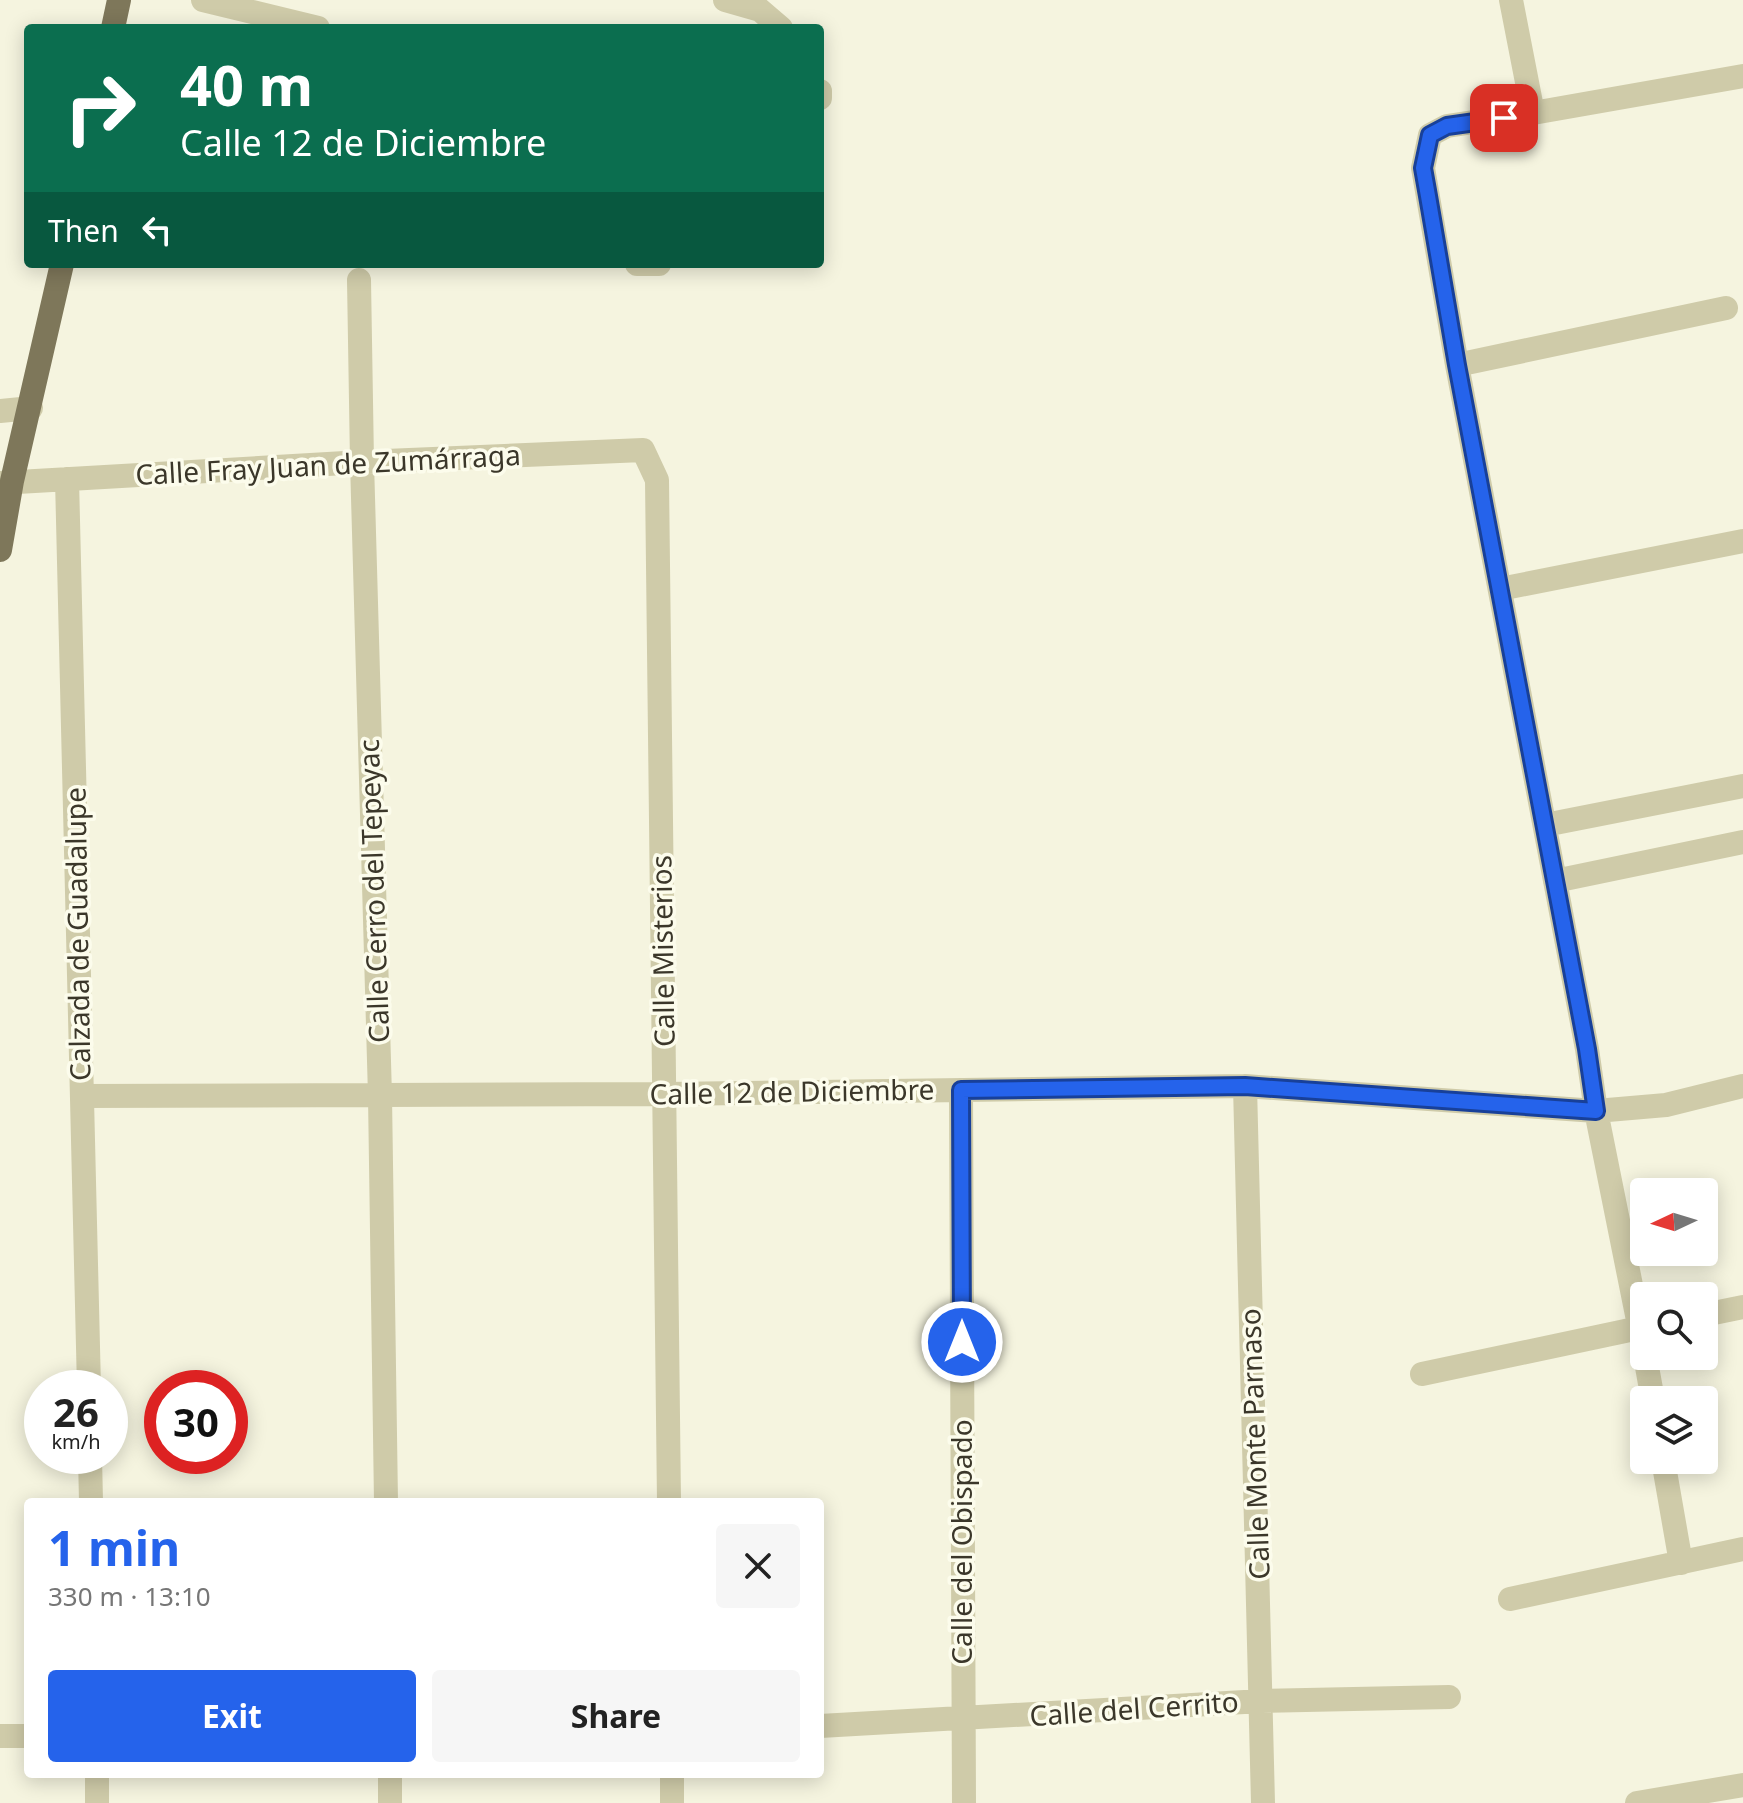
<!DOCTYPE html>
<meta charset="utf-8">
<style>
:root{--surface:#fff;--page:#f6f6f6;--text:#222;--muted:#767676;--accent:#2563eb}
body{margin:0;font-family:"Noto Sans",sans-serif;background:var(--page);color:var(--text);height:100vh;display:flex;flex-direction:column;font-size:30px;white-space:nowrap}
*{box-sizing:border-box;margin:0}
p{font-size:26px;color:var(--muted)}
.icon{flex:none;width:44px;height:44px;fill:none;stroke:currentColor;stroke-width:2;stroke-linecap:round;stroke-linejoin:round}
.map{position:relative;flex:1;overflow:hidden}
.drawer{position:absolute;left:24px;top:1498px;width:800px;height:280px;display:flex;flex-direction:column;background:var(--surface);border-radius:8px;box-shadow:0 4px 20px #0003}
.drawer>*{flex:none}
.top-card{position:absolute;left:24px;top:24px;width:800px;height:244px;border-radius:8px;box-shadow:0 4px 20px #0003;background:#0b6e4f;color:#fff;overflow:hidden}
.needle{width:52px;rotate:266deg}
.controls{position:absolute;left:1630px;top:1178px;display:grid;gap:16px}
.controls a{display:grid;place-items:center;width:88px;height:88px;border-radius:8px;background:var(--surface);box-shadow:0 4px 20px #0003;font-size:40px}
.speed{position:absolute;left:24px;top:1370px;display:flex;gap:16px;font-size:40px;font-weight:700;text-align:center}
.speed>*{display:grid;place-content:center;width:104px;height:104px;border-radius:50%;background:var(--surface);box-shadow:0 4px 20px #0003;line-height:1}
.speed small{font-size:20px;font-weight:400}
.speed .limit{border:12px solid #d22;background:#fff;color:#111}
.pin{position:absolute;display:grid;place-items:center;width:68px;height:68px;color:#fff;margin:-34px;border-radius:16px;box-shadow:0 4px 12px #0006}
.me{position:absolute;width:88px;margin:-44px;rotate:0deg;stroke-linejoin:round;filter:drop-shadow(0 0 6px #0008)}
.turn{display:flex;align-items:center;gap:28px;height:168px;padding:0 24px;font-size:36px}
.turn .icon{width:104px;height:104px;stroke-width:2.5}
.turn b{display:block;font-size:56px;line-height:68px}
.then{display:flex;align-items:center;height:76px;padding:0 24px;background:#0003;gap:16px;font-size:30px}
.round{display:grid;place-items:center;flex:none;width:84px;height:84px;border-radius:8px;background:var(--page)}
.summary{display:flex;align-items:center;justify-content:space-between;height:136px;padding:0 24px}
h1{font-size:48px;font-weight:700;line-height:60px;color:var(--accent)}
.primary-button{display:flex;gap:16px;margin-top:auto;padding:16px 24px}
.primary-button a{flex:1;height:92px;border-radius:8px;background:var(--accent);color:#fff;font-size:32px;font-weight:700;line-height:92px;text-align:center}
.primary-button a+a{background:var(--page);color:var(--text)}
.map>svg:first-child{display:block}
</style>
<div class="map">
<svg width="1743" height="1803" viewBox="0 0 1743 1803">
<rect width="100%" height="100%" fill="#f5f4df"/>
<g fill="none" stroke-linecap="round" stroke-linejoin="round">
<path stroke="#cfcba9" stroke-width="24" d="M203,0L318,28
M725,0L760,10L781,28
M1511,0L1533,113
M820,91V98
M637,264H659
M359,280L362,462L380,1096L386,1502
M1457,365L1726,308
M0,411L31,408
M67,479L89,1388
M0,483L362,462L643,450L657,480L669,1502
M1500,589L1743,541
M1545,825L1743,786
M1555,881L1743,842
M1245,1086L1263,1803
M961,1090L964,1803
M82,1096L665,1094L1245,1086L1596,1111L1666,1105L1743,1086
M1704,1315L1743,1307
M1644,1350L1596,1111L1587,1049L1457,365L1423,168L1430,135L1447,126L1533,113L1743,76
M1645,1356L1653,1400
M1422,1374L1644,1327
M90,1456L91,1502
M1663,1460L1681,1563
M1510,1599L1743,1549
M820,1726L1262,1701L1449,1697
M0,1736H28
M97,1774V1803
M390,1774V1803
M672,1774V1803
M1637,1803L1743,1785"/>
<path stroke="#7e775a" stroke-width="24" d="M113,28L119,0
M0,550L12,481L62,264"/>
</g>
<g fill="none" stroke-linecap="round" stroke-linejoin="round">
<defs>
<path id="route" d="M962,1342L961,1090L1245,1086L1596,1111L1587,1049L1457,365L1428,196L1423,168L1430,135L1447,126L1504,118"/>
</defs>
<use href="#route" stroke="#184099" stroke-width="20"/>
<use href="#route" stroke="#2563eb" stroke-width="14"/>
</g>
<g text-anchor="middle" stroke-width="7" stroke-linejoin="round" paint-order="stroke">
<g font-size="28" fill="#3b372a" stroke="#fcfcec">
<text transform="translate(328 465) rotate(-3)" y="10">Calle Fray Juan de Zumárraga</text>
<text transform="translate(374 891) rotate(-92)" y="10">Calle Cerro del Tepeyac</text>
<text transform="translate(78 934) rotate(-91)" y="10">Calzada de Guadalupe</text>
<text transform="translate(663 951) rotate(-91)" y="10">Calle Misterios</text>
<text transform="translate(792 1092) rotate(-1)" y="10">Calle 12 de Diciembre</text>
<text transform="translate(1255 1444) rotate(-92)" y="10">Calle Monte Parnaso</text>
<text transform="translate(962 1542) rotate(-90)" y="10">Calle del Obispado</text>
<text transform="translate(1134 1709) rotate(-4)" y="10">Calle del Cerrito</text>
</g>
</g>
</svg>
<div class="controls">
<a><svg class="needle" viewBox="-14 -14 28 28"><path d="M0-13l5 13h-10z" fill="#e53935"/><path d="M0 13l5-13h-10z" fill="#767676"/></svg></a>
<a><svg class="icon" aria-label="search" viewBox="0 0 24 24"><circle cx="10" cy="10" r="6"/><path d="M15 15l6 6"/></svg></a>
<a><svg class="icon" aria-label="layers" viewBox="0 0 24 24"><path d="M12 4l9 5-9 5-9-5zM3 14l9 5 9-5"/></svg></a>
</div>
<div class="speed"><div>26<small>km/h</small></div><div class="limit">30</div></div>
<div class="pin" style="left:1504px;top:118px;background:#d93025"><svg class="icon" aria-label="arrive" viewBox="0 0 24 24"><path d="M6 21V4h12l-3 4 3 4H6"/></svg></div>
<svg class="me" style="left:962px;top:1342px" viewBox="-20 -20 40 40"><circle r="17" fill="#2563eb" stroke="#fff" stroke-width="3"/><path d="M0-11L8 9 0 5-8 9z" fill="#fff"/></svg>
<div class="top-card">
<div class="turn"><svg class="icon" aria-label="right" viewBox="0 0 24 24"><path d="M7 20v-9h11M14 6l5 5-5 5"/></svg><div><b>40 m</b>Calle 12 de Diciembre</div></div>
<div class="then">Then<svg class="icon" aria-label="left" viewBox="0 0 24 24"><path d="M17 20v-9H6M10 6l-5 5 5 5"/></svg></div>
</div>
<section class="drawer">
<div class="summary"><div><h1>1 min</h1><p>330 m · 13:10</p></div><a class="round"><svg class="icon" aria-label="close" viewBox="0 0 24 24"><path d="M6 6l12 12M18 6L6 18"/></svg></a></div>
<div class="primary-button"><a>Exit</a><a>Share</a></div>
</section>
</div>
